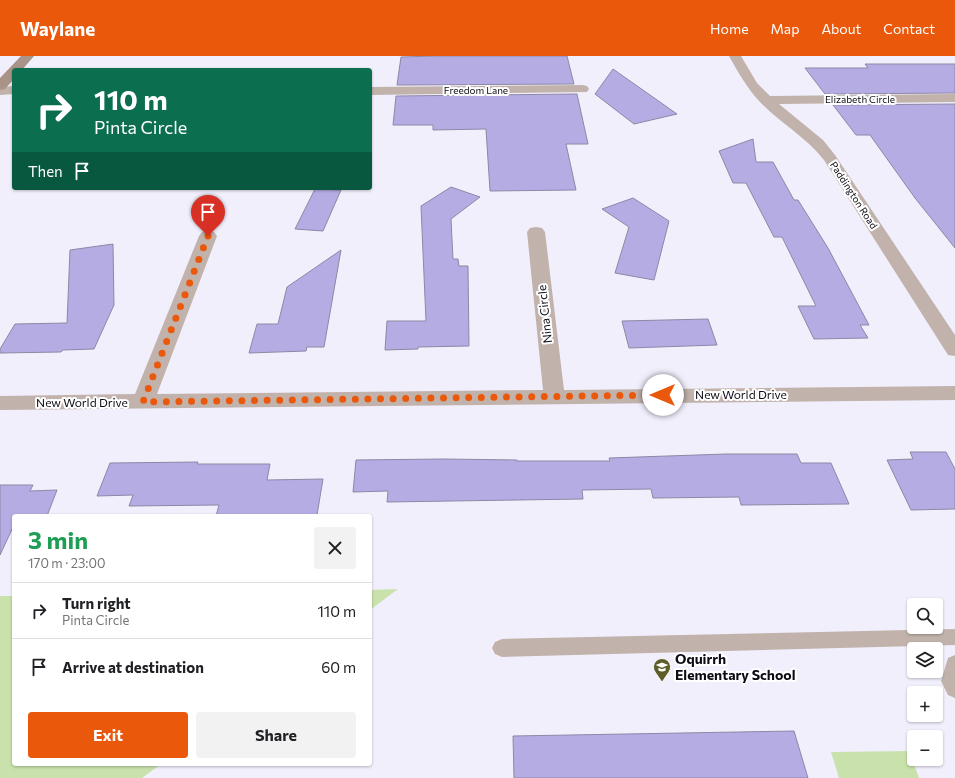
<!DOCTYPE html>
<meta charset="utf-8">
<style>
:root{--surface:#fff;--page:#f2f2f2;--text:#202124;--muted:#757577;--line:#e0e0e0;--accent:#ea580c}
body{margin:0;font-family:Commissioner,sans-serif;background:var(--page);color:var(--text);height:100vh;display:flex;flex-direction:column;font-size:15px;white-space:nowrap}
*{box-sizing:border-box;margin:0}
p{font-size:13px;color:var(--muted)}
.icon{flex:none;width:22px;height:22px;fill:none;stroke:currentColor;stroke-width:2;stroke-linecap:round;stroke-linejoin:round}
.map{position:relative;flex:1;overflow:hidden}
.details{position:absolute;left:12px;top:458px;width:360px;height:252px;display:flex;flex-direction:column;background:var(--surface);border-radius:4px;box-shadow:0 1px 3px #0004}
.details>*{flex:none}
.banner{position:absolute;left:12px;top:12px;width:360px;height:122px;border-radius:4px;box-shadow:0 1px 3px #0004;background:#0b6e4f;color:#fff;overflow:hidden}
.controls{position:absolute;left:907px;top:542px;display:grid;gap:8px}
.controls a{display:grid;place-items:center;width:36px;height:36px;border-radius:4px;background:var(--surface);box-shadow:0 1px 3px #0004;font-size:20px}
.pin{position:absolute;display:grid;place-items:center;width:34px;height:34px;color:#fff;margin:-41px -17px;border-radius:50% 50% 50% 0;rotate:-45deg;box-shadow:0 0 4px #0007}
.pin .icon{rotate:45deg}
.me{position:absolute;width:44px;margin:-22px;rotate:270deg;stroke-linejoin:round;filter:drop-shadow(0 0 3px #0008)}
.turn{display:flex;align-items:center;gap:14px;height:84px;padding:0 16px;font-size:18px}
.turn .icon{width:52px;height:52px;stroke-width:2.5}
.turn b{display:block;font-size:28px;line-height:34px}
.then{display:flex;align-items:center;height:38px;padding:0 16px;background:#0003;gap:8px;font-size:15px}
.round{display:grid;place-items:center;flex:none;width:42px;height:42px;border-radius:4px;background:var(--page)}
.headline{display:flex;align-items:center;justify-content:space-between;height:68px;padding:0 16px}
h1{font-size:24px;font-weight:700;line-height:30px;color:#1e9e55}
.primary-button{display:flex;gap:8px;margin-top:auto;padding:8px 16px}
.primary-button a{flex:1;height:46px;border-radius:4px;background:var(--accent);color:#fff;font-size:16px;font-weight:700;line-height:46px;text-align:center}
.primary-button a+a{background:var(--page);color:var(--text)}
ul{padding:0;list-style:none}
li{display:flex;align-items:center;gap:12px;height:56px;padding:0 16px;border-top:1px solid var(--line)}
li div{flex:1}
li b{display:block;font-size:15px}
li em{font-style:normal}
header{display:flex;align-items:center;gap:24px;box-sizing:border-box;height:56px;padding:0 20px;background:var(--accent);color:#fff}
header strong{font-size:19px}
nav{display:flex;gap:22px;margin-inline-start:auto;font-size:14px}
.map>svg:first-child{display:block}
</style>
<header>
<strong>Waylane</strong>
<nav><a>Home</a><a>Map</a><a>About</a><a>Contact</a></nav>
</header>
<div class="map">
<svg width="955" height="722" viewBox="0 0 955 722">
<rect width="100%" height="100%" fill="#f1effc"/>
<path fill="#c9e2ac" d="M398,533L370,554V534Z
M0,540H14V708H161L142,722H0Z
M909,695L919,722H839L831,696Z"/>
<path fill="#b5ace4" stroke="#8c88a5" d="M435,0H567L574,28L397,29L401,1Z
M865,8H955V37L825,38L805,12H868Z
M613,13L677,58L634,68L595,38Z
M577,38L588,88H566L576,134L490,135L486,73L433,74V69H393L396,40Z
M955,48V192L915,142L870,79H856L833,49Z
M753,83L756,106H773L794,144H798L828,192L869,269H860L868,282L814,283L798,250H816L782,181H774L746,127H733L719,95Z
M451,131L480,141L451,163L453,203H458L459,210H468L469,290L418,291V293L385,294L387,265H426L421,150Z
M315,133L341,134L323,175L295,173Z
M633,142L669,165L654,224L615,217L629,171L602,153Z
M113,188L114,249L94,293L63,294L61,296L0,297V293L15,268L67,267L70,194Z
M341,194L324,291H307L306,295L249,297L257,268H278L287,231Z
M708,263L717,289L629,292L622,265Z
M910,396H946L955,413V453L911,454L887,404L913,403Z
M726,398H797L801,407H831L849,448L741,449L739,441L653,442L651,433L582,434L583,443L387,446L388,435L353,436L356,404L443,403L517,404V405H610L609,402Z
M198,406L197,408H270L267,424L323,423L317,459L216,460L219,449L129,450L133,439L97,440L110,407Z
M0,429H33L30,435L57,434L47,460H14V469L0,499Z
M794,675L808,722H514L513,680Z"/>
<g fill="none" stroke-linecap="round" stroke-linejoin="round">
<path fill="#c1b2ac" fill-rule="evenodd" d="M955,573V589L502,601L495,598L492,592L495,586L502,583Z
M955,599V642L948,639L941,625L948,602Z"/>
<path fill="#c1b2ac" fill-rule="evenodd" d="M729,0H741L757,27L770,40L955,38V46L779,48L823,84L835,99L955,279V300L948,299L824,104C806,81 780,67 760,46C747,32 738,16 729,0Z
M582,29L587,30L589,33L587,36L370,39V31Z
M14,30V38L0,39V31Z
M536,171L542,172L545,176L564,334L955,330V344L0,354V340L135,338L199,180L202,176L208,175L214,176L217,180L157,338L543,334L527,176L530,172Z"/>
<path fill="#aa948a" fill-rule="evenodd" d="M21,0H34L22,14H14V23L5,33L0,34V22Z"/>
</g>
<g fill="none" stroke-linecap="round" stroke-linejoin="round">
<path stroke="#ea580c" stroke-width="7" stroke-dasharray="0 12.6" d="M208,180L143,346L663,339"/>
</g>
<defs>
<symbol id="school-pin" viewBox="-11 -11 22 30"><path d="M0 17L-7.5 6A9.5 9.5 0 1 1 7.5 6Z" fill="#5e5d29" stroke="#fff"/><path d="M0-5L7-2L0 1L-7-2ZM-4 1L0 2.5L4 1V4Q0 6-4 4Z" fill="#fff"/></symbol>
</defs>
<g fill-rule="evenodd">
<use href="#school-pin" x="652" y="601" width="20" height="27"/>
</g>
<g text-anchor="middle" stroke-width="4" stroke-linejoin="round" paint-order="stroke">
<g font-size="10" fill="#0c0b15" stroke="#fff">
<text x="476" y="38">Freedom Lane</text>
<text x="860" y="47">Elizabeth Circle</text>
<text transform="translate(854 139) rotate(57)" y="4">Paddington Road</text>
</g>
<g font-size="12" fill="#0c0b15" stroke="#fff">
<text transform="translate(545 258) rotate(-96)" y="4">Nina Circle</text>
<text x="741" y="343">New World Drive</text>
<text x="82" y="351">New World Drive</text>
</g>
<g font-size="14" font-weight="bold" fill="#0c0b15" stroke="#fff" text-anchor="start">
<text x="675" y="608">Oquirrh<tspan x="675" dy="16">Elementary School</tspan></text>
</g>
</g>
</svg>
<div class="controls">
<a><svg class="icon" aria-label="search" viewBox="0 0 24 24"><circle cx="10" cy="10" r="6"/><path d="M15 15l6 6"/></svg></a>
<a><svg class="icon" aria-label="layers" viewBox="0 0 24 24"><path d="M12 4l9 5-9 5-9-5zM3 14l9 5 9-5"/></svg></a>
<a>+</a>
<a>−</a>
</div>
<div class="pin" style="left:208px;top:180px;background:#d93025"><svg class="icon" aria-label="arrive" viewBox="0 0 24 24"><path d="M6 21V4h12l-3 4 3 4H6"/></svg></div>
<svg class="me" style="left:663px;top:339px" viewBox="-20 -20 40 40"><circle r="19" fill="#fff"/><path d="M0-13L10 11 0 6-10 11z" fill="#ea580c"/></svg>
<div class="banner">
<div class="turn"><svg class="icon" aria-label="right" viewBox="0 0 24 24"><path d="M7 20v-9h11M14 6l5 5-5 5"/></svg><div><b>110 m</b>Pinta Circle</div></div>
<div class="then">Then<svg class="icon" aria-label="arrive" viewBox="0 0 24 24"><path d="M6 21V4h12l-3 4 3 4H6"/></svg></div>
</div>
<section class="details">
<div class="headline"><div><h1>3 min</h1><p>170 m · 23:00</p></div><a class="round"><svg class="icon" aria-label="close" viewBox="0 0 24 24"><path d="M6 6l12 12M18 6L6 18"/></svg></a></div>
<ul>
<li><svg class="icon" aria-label="right" viewBox="0 0 24 24"><path d="M7 20v-9h11M14 6l5 5-5 5"/></svg><div><b>Turn right</b><p>Pinta Circle</p></div><em>110 m</em></li>
<li><svg class="icon" aria-label="arrive" viewBox="0 0 24 24"><path d="M6 21V4h12l-3 4 3 4H6"/></svg><div><b>Arrive at destination</b></div><em>60 m</em></li>
</ul>
<div class="primary-button"><a>Exit</a><a>Share</a></div>
</section>
</div>
